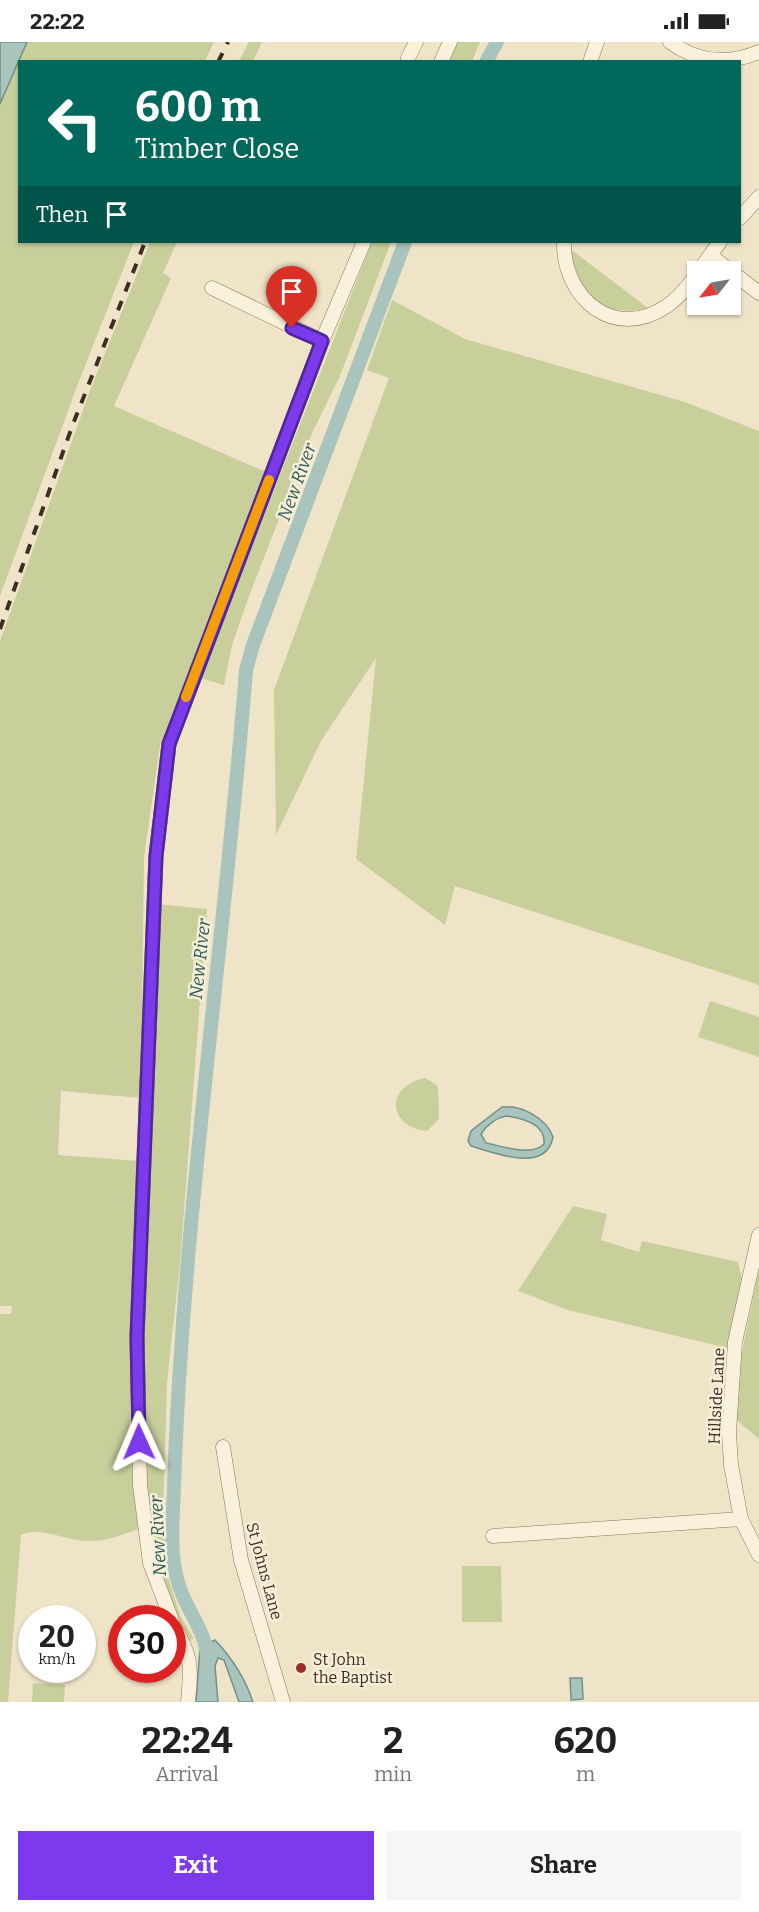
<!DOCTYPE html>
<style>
:root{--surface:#fff;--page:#f6f6f6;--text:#222;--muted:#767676;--accent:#7c3aed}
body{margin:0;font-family:Bitter,serif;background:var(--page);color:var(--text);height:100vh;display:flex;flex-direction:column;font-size:22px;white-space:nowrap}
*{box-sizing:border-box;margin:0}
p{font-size:20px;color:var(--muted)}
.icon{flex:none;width:33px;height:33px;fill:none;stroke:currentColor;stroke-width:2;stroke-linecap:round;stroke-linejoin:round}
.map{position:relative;height:1660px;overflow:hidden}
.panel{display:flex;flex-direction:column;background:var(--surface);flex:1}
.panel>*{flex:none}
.banner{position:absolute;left:18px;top:18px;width:723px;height:183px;border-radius:0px;box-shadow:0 2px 4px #0004;background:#00695c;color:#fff;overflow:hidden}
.needle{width:39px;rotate:239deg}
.controls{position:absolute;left:687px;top:219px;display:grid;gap:12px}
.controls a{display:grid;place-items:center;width:54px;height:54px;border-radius:0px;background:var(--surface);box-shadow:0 2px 4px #0004;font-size:30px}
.speed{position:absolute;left:18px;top:1563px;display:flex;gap:12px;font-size:30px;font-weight:700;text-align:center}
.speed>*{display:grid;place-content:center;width:78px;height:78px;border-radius:50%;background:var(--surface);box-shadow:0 2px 4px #0004;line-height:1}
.speed small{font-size:15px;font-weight:400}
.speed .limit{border:9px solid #d22;background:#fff;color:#111}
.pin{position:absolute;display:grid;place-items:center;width:51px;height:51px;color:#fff;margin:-62px -26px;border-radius:50% 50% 50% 0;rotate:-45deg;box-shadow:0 0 6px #0007}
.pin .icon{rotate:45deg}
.me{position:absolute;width:66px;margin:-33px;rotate:359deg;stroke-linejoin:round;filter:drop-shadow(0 0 4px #0008)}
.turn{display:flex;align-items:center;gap:21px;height:126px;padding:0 18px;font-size:27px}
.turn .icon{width:78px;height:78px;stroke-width:2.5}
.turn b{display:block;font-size:42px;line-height:51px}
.then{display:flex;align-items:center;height:57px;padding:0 18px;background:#0003;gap:12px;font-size:22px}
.eta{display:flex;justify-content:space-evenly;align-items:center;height:102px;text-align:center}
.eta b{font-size:36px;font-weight:700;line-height:42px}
.button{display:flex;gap:12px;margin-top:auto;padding:12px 18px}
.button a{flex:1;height:69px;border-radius:0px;background:var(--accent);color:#fff;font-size:24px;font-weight:700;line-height:69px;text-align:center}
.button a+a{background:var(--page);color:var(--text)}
.status{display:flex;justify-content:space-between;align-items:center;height:42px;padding:0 30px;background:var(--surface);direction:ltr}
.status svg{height:16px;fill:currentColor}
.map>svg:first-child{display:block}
</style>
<div class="status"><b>22:22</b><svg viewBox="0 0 49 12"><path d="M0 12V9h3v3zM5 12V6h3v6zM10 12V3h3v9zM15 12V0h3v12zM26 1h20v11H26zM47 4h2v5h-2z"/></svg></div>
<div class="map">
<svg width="759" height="1660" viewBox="0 0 759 1660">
<rect width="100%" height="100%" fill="#f0e4c8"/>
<path fill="#c9cf9b" d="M27,0H214L205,19L20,20V200H134L79,339L0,554V62Z
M249,0H262L253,19H239Z
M457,0H480L472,19L449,20Z
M150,200H177L163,231L171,236L114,364L266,430L160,703L144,815L141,1056L61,1049L58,1113L139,1119L131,1272L130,1378L138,1487C122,1493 105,1500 87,1499C65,1499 42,1484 21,1493L8,1660H0V1272H11L12,1264H0V599L91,346Z
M372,200H391L340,334L313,389L248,557L232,603L224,643L200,636Z
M569,206L648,266C620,274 593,265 577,239C572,231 571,216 569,206Z
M392,258L465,297L685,360L759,389V945L756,942L455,844L445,883L356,817L376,616L321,699L276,793L274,648L389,336L367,328Z
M157,862L207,867L180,1221L167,1341L163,1475L168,1535L180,1573L194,1597L188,1598L183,1592L154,1518L147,1467L143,1319Z
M710,959L759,975V1015L698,995Z
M425,1036L437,1043C439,1050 439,1069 439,1077L427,1089C387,1085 385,1044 425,1036Z
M573,1164L607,1172L601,1198L639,1210L642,1199L738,1220L743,1241L727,1306L568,1268L518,1249Z
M759,1226V1397L734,1376L735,1344Z
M462,1524H501L502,1580H462Z
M33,1641L65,1643L64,1660H32Z"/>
<path fill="#a9c4bc" stroke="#6f938a" stroke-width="1.5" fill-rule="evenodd" d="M0,0H27L0,62Z
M502,1065C522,1063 546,1076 553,1095C546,1132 495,1111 471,1104L468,1099L471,1089ZM506,1074C521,1076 546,1082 544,1102C532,1115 502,1104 486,1101L481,1092C487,1083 495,1076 506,1074Z
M215,1598C233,1617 245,1636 253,1660H239L224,1618L218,1616L215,1624L218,1660H196L200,1605Z
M570,1636H582L583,1657L571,1658Z"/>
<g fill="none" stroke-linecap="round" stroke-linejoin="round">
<path stroke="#a9c4bc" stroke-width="14" d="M486,20L497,0
M207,1619C208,1590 185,1568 178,1540C169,1510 173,1476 174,1445C183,1172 225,900 246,628L253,603L405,200"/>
<defs>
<path id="street" d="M670,0C697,20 728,23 759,10
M408,16L416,0
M441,20L450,0
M590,20L597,0
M740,176L759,155
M564,200C563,256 614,300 667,264C689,248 704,220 720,200
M710,213L759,251
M212,246L322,299
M759,1193L735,1300L729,1390L731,1423L741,1477L759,1513
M223,1405L241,1518L283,1660
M493,1494L741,1477
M171,1576L150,1521L140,1443L137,1295L156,814L169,702L322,299L364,200
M172,1580C191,1615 192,1620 188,1660"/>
</defs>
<use href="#street" stroke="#8d765c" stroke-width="15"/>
<use href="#street" stroke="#faf1dc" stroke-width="14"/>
<path stroke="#3d2e20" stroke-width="4" stroke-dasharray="10 10" stroke-linecap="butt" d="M218,20L228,0
M0,587L73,382L145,200"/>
</g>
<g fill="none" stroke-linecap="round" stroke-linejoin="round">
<defs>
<path id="route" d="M139,1400L137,1295L156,814L169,702L322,299L292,286"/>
</defs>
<use href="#route" stroke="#51269a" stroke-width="15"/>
<use href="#route" stroke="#7c3aed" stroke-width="10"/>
<path stroke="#f59e0b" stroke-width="10" d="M186,655L269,438"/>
</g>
<circle fill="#9e2a2b" stroke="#f7eed8" stroke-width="2" cx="301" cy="1626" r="6"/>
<g text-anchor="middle" stroke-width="5" stroke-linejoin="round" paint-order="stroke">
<g font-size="16" fill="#3d2e20" stroke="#f7eed8">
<text transform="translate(716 1354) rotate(-87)" y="6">Hillside Lane</text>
<text transform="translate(265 1529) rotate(75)" y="6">St Johns Lane</text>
</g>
<g font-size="16" fill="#3d2e20" stroke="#f7eed8" text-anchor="start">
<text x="313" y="1623">St John<tspan x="313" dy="18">the Baptist</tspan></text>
</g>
<g font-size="18" font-style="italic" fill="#2f5d5a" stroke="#f7eed8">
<text transform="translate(297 440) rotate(-70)" y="6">New River</text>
<text transform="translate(200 917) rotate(-84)" y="6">New River</text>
<text transform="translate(158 1494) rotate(-93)" y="6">New River</text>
</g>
</g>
</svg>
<div class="controls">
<a><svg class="needle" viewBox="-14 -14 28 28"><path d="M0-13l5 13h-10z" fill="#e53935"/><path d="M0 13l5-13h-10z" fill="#767676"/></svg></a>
</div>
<div class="speed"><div>20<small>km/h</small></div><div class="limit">30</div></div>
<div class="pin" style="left:292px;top:286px;background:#d93025"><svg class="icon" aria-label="arrive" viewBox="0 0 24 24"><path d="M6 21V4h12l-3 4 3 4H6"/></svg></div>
<svg class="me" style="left:139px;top:1400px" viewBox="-20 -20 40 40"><path d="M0-17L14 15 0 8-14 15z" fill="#7c3aed" stroke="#fff" stroke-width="4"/></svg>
<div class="banner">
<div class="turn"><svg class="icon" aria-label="left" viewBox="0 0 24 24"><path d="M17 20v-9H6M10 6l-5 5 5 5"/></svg><div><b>600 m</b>Timber Close</div></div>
<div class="then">Then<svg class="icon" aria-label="arrive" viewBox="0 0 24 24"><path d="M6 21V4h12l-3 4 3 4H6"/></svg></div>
</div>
</div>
<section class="panel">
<div class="eta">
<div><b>22:24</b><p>Arrival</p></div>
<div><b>2</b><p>min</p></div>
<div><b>620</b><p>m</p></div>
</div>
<div class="button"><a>Exit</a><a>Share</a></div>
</section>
